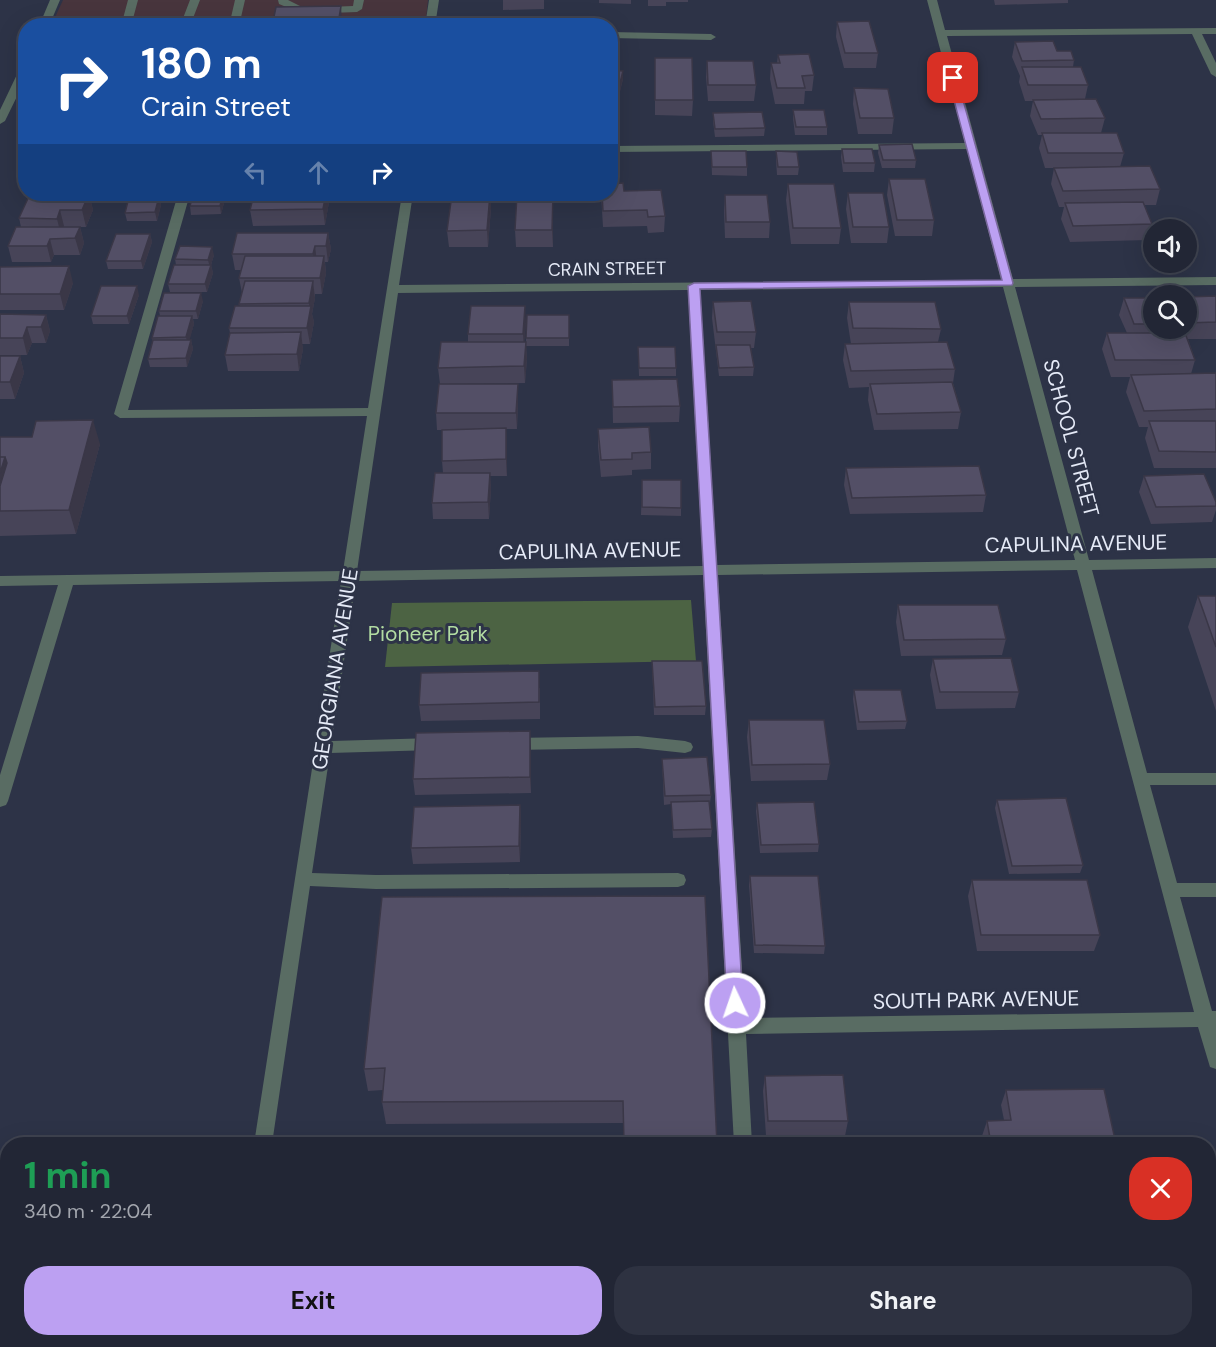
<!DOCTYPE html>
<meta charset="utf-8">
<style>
:root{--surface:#222635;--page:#2e3241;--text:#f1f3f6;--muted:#a2a5ad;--line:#3f4350;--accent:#bca0f2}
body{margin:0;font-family:"DM Sans",sans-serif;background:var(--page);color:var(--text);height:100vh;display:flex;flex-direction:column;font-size:22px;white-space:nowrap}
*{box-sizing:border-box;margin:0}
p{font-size:20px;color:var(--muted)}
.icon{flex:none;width:33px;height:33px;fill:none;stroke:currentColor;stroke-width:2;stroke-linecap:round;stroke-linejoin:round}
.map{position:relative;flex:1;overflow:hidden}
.details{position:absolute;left:0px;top:1137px;width:1216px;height:210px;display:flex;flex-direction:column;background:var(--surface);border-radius:24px 24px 0 0;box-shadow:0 6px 24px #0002,0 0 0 2px var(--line)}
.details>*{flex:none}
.banner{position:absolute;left:18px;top:18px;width:600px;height:183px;border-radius:24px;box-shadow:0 6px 24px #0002,0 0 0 2px var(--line);background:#1a4fa0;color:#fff;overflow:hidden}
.buttons{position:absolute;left:1143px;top:219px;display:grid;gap:12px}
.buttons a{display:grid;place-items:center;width:54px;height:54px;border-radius:50%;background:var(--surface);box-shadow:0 6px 24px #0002,0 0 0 2px var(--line);font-size:30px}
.pin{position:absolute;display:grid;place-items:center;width:51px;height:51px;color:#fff;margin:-26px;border-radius:12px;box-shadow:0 3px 9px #0006}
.me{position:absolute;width:66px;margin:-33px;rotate:357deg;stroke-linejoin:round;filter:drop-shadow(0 0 4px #0008)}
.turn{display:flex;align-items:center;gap:21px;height:126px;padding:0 24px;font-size:27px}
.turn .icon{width:78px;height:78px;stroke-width:2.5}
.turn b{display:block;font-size:42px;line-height:51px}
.lanes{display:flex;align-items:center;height:57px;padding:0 24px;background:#0003;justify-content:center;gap:30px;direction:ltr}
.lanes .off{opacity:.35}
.round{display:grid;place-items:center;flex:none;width:63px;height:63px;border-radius:24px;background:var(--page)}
.summary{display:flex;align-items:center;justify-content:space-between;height:102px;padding:0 24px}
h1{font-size:36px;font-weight:700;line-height:45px;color:#1e9e55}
.primary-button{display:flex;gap:12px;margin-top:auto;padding:12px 24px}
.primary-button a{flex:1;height:69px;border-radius:24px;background:var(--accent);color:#111;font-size:24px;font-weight:700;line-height:69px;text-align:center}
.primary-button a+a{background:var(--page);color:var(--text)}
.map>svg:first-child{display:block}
</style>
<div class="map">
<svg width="1216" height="1347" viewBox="0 0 1216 1347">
<rect width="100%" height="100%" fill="#2d3347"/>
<path fill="#48353d" d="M63,0H428L426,19L225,21L223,26H51Z"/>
<path fill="#4c6343" d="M691,600L696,661L385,667L392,603Z"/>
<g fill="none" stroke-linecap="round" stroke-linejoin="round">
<path fill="#596c63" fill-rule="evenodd" d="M50,0H60L49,26H39Z
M128,0H138L131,26H121Z
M190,0H200L190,26H180Z
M235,0H245L239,26H229Z
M278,0H288L304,8L353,6L354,0H364L362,9L357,12L303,14L279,4Z
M429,0H439L435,26H425Z
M927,0H937L945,30L1216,28V34H1202L1216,63V77L1211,74L1192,34L947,36L1013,279L1216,277V285L1015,287L1089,560L1216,558V568L1092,570L1147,773H1216V785H1150L1177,883H1216V897H1180L1212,1011H1216V1069L1210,1067L1198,1027L746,1034L752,1144H734L703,575L356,581L332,741L434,738L440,740L442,744L440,748L434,750L330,753L312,873L376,875L678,873L684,875L686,880L684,885L678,887L376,889L310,886L272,1144H254L341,581L73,585L8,801L6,805L0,807V775L58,585L0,586V576L343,571L367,416L120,418L114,414L178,194H190L128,410L368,408L402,194H413L399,285L1001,280L967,149L610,152V146L965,143ZM1003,287L1075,560L717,565L700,290ZM688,290L703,566L357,571L398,293ZM1077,570L1194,1012L745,1018L718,575Z
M610,32L711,34L716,37L711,40L610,38Z
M26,63V78L5,121L0,124V110L21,66Z
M638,736L685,741L691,743L693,747L691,751L685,753L638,748L512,750L506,748L504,744L506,740L512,738Z
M227,1340H247L246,1347H226Z
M481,1340H565L562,1347H477Z
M744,1340H764L765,1347H745Z"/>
</g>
<path fill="#474458" d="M503,0H544V9L503,10Z
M599,0H631V4L599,3Z
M648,0H688V2H666V6H648Z
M994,0H1068V3L995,5Z
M837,22L878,53L876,68H844L836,37Z
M1015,42L1057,51L1074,60L1073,67L1088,85L1085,99L1105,118L1101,133L1124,153L1120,167L1160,189L1156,205H1144L1152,224L1148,240L1070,242L1061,219L1064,207H1059L1051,184L1054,168H1045L1039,148L1042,135H1038L1030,116L1033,101H1025L1019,82L1020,76L1012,57Z
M778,55L814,75L812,91H805L804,104H775L770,79L771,63H777Z
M655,58L693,100L692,116L655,115Z
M707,61L756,85L754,101H708L706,77Z
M610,70L623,79L619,95L610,94Z
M854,88L894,118L892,134H858L853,104Z
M793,110L827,127V135H795L793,118Z
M713,113L765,128L764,136L715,137L713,121Z
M879,145L916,160L915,168H882L878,153Z
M842,149L875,163L874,172H843L841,157Z
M711,151L747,167V176L712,175Z
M776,151L799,167L798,175H777L776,160Z
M889,179L934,220L932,236H895L887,195Z
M788,184L841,228L839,244H791L786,200Z
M624,191L665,216L664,232L648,233L647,226L603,227L601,194H610Z
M848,193L889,227L887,243H851L846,209Z
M30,194H100H89L93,210L86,227H64H80L84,243L80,255H54L51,262H12L8,246L21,227L19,218Z
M254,194H328L329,202L325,225L253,226L250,210Z
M491,194V208L488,247H449L447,231Z
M725,195L770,222L769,238H725L724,211Z
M226,196L221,214L191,215L190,206Z
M159,197L161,205L157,221H127L125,213Z
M553,205V247H516L515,230Z
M328,233L331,249L328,262H325L326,273L322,294H315V298L312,314L314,322L310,344H302L303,349L299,371H228L225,355L230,333L229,328L240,306L239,304L242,293L239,278L241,270H235L232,254Z
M150,234L152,242L143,269H108L106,261Z
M214,255L211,265L213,273L207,292H170L168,284L176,265L175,259Z
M0,267L73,283L64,310H0Z
M139,295L129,324H93L91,316Z
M1216,296V339H1188L1195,360L1191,374L1216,373V468H1154L1145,438L1148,427H1139L1126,392L1130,377H1111L1102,349L1107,333H1127L1119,315L1124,298H1154V328H1186V297Z
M203,301L198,319H193L194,324L189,340H191L193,349L187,367H150L148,359L153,342L152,338L160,316L159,311Z
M713,302L756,332L754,348H751L754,367L753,376H719L712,318Z
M849,302L941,329L938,342L955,369L953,383L961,412L958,429L874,430L868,400L869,387L849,388L843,360L845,344H851L847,318Z
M0,314L46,315L50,331L46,343H32L27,355H0Z
M569,315V346H526L527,359L525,383L446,384H518V401L517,429H506L507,476H490L491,489L489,519H433L432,503L443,473L442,461V430H437L436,413L440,384L438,368L468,342V334L526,322L524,342H526V338Z
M638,347L676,368V376H639Z
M0,356H20L24,373L15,399H0Z
M612,380L680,406L679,422L613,423Z
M598,429L651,452V469L632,470V475L601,477L598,446Z
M0,437H32L100,444L76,534L0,536Z
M846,468L986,495L983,512L850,514L844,485Z
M1144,476L1216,502V510L1212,522L1151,524L1139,492Z
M642,480L681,508V516L641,515Z
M1198,596H1216V711L1188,627Z
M898,605L1006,639L1002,655L901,656L896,622Z
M933,659L1019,692L1015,708L936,709L930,675Z
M652,661L706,706L705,715H654Z
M540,688V719L421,721L419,705Z
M854,690L907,721L905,729L857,730L853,699Z
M749,720L830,764L827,780L751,781L747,737Z
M531,748V793L415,795L413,779Z
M662,759L711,795L710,803H709L712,829L711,837L673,838L671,804L664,805Z
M997,800L1083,865L1080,873L1009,874L995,808Z
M757,803L819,844L818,852L760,853L756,811Z
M520,805L521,821L520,862L413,864L411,848Z
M750,876L825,946L824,954L754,953L749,885Z
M972,880L1100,935L1094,951H977L968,896Z
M382,897L717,1144H623V1123L386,1124L382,1102L383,1090L368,1091L364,1069Z
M765,1076L848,1121L845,1136H766L763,1091Z
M1006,1090L1116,1144H983L982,1136L987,1121L1004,1120L1001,1105Z
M825,1340H887L888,1347H826Z
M1012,1340H1160L1161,1347H1013Z"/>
<path fill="#3a3747" d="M341,6L342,22L339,18Z
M623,71V79L619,95V87Z
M89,194L93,210L86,227L82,210Z
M223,194H225L226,196L221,214L220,206Z
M326,194H328L329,202L325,225L323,209Z
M491,194V208L488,247L487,230Z
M553,194V247L552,230Z
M159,197L161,205L157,221L155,212Z
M60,210L64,226L61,235L57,219Z
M80,227L84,243L80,255L75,238Z
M328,233L331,249L328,262L326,246Z
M150,234L152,242L143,269L141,261Z
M50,239L54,255L51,262L47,246Z
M315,246L317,262L316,270L313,254Z
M212,247L214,255L210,268L208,260Z
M324,256L326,273L322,294L320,278Z
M211,265L213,273L207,292L205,284Z
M69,266L73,283L64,310L60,294Z
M313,281L315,298L312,314L314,322L310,344L307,328L310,312L309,303Z
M137,286L139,295L129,324L127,316Z
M201,293L203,301L198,319L196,311Z
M525,306L526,322L524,350L523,334Z
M46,315L50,331L46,343L41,327Z
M192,316L194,324L188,346L186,337Z
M27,327L32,343L27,355L23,338Z
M301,332L303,349L299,371L297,354Z
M191,340L193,349L187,367L186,358Z
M526,342L527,359L525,383L524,366Z
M20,356L24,373L15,399L10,382Z
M518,384V401L517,429L516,413Z
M93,420L100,444L76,534L69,510Z
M506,428L507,444V476L506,459Z
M5,457L15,487L0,511V473Z
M490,473L491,489L489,519L488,502Z
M530,731L531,748V793L530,777Z
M520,805L521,821L520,862L519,846Z"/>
<path fill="#534f66" stroke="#3a3747" stroke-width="1.5" d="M341,6L339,18H351L350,26H272L276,7Z
M869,21L878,53H845L837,22Z
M1053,41L1057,51H1071L1074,60L1022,61L1015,42Z
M809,54L814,75L802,76L805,88H777L771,63H780L778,55Z
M655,58H692L693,100H655Z
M707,61H753L756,85H708Z
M1022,67H1081L1088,85H1028Z
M610,70L623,71L619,87L610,86Z
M854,88L888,89L894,118H860Z
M1096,99L1105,118L1041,119L1033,100Z
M793,110H824L827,127H796Z
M762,112L765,128L715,129L713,113Z
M1042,133H1117L1124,153H1048Z
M912,144L916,160H883L879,145Z
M842,149H872L875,163H844Z
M711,151H746L747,167H712Z
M776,151L797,152L799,167H778Z
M1150,166L1160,189L1063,191L1054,168Z
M889,179H925L934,220H897Z
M623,183L624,191L661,190L665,216L648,217L647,210L603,211L602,194H610V184Z
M788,184H834L841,228H793Z
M848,193H883L889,227H853Z
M30,194H89L82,210H60L57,219L19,218Z
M193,194H223L220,206H190Z
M254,194H326L323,209L250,210Z
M452,194H490L487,230L447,231Z
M517,194H553L552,230H515Z
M725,195H767L770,222H726Z
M129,197H159L155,212L125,213Z
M1143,202L1152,224L1073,226L1065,203Z
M16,227H80L75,238L50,239L47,246H8Z
M237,233H328L326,246H315L313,254H232Z
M116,234H150L141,261H106Z
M180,246L212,247L208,260L175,259Z
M245,256H324L320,278H239Z
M174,265H211L205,284H168Z
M69,266L60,294H0V267Z
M245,281H313L309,303L239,304Z
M101,286H137L127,316H91Z
M164,293H201L196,311H159Z
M1216,296V322L1186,323V297Z
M1124,298H1154V324H1134Z
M751,301L756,332H717L713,302Z
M849,302H935L941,329L853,328Z
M235,306H311L307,328H229Z
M471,306H525L523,334H468Z
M0,314L46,315L41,327H27L23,338H0Z
M527,315H569V338H526Z
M158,316H192L186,337L152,338Z
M301,332L297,354L225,355L230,333Z
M1107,333H1185L1195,360H1115Z
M153,340H191L186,358L148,359Z
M441,342H526L524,366L438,368Z
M947,342L955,369L851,371L845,344Z
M716,345H750L754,367L719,368Z
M638,347H675L676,368H639Z
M0,356H20L10,382H0Z
M1216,373V409L1144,411L1131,375Z
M677,379L680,406L613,407L612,380Z
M952,382L961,412L877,414L870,384Z
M439,384H518L516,413H436Z
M93,420L69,510L0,511V486L7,463L5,457H0V437H32L36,421Z
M1149,421H1216V452L1159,451Z
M649,427L651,452L632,453V459L601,460L598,429Z
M506,428V459L442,461V430Z
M0,457H5L0,473Z
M979,466L986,495L852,498L846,468Z
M435,473H490L488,502L432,503Z
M1204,474L1216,502V506L1156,507L1144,476Z
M642,480H681V508L642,507Z
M1198,596H1216V647Z
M898,605H998L1006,639L904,640Z
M1011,658L1019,692H940L933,659Z
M652,661H702L706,706L655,707Z
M539,671V702L419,705L421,673Z
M854,690H901L907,721L859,722Z
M749,720H824L830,764L752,765Z
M530,731V777L413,779L416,733Z
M707,757L711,795L665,796L662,759Z
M1066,798L1083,865L1012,866L997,800Z
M709,801L712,829L673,830L671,802Z
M814,802L819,844L761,845L757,803Z
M520,805L519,846L411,848L414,807Z
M750,876H818L825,946L755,945Z
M972,880H1087L1100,935H981Z
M705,896L717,1144H624L623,1101L382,1102L385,1068L364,1069L382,897Z
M843,1075L848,1121H768L765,1076Z
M1104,1089L1116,1144H991L987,1121L1011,1120L1006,1090Z
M626,1340H727L728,1347H626Z
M827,1340H887L888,1347H828Z
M1020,1340H1160L1161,1347H1021Z"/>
<path fill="#bca0f2" stroke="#7a689d" stroke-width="1.5" d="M949,76L957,78L1013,283L1012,285L700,289L743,1003L741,1008L735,1010L730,1008L727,1003L688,286L694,283L1002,280L948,78Z"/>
<g text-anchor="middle" stroke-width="6" stroke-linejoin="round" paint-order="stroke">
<g font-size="18" fill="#e5eaf7" stroke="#2d3347">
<text transform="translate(607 269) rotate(-1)" y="6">CRAIN STREET</text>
</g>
<g font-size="21" fill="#e5eaf7" stroke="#2d3347">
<text transform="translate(1071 438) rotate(75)" y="7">SCHOOL STREET</text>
<text transform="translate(1076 544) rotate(-1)" y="7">CAPULINA AVENUE</text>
<text transform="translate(590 551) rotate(-1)" y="7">CAPULINA AVENUE</text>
<text transform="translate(335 669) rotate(-81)" y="7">GEORGIANA AVENUE</text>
<text transform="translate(976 1000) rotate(-1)" y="7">SOUTH PARK AVENUE</text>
</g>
<g font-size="21" fill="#b2dca2" stroke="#2d3347">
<text x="428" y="641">Pioneer Park</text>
</g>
</g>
</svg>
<div class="buttons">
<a><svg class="icon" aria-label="sound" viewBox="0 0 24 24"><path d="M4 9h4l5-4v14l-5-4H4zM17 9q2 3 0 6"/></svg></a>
<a><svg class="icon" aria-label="search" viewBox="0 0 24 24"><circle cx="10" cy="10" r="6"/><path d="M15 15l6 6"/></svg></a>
</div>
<div class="pin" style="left:953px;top:78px;background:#d93025"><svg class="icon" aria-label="arrive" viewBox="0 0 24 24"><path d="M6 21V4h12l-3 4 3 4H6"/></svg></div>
<svg class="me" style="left:735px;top:1003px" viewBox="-20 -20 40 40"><circle r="17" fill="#bca0f2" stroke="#fff" stroke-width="3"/><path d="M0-11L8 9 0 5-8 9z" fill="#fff"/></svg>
<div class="banner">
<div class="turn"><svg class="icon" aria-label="right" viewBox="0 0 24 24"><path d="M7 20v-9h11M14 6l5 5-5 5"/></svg><div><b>180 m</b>Crain Street</div></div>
<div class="lanes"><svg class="icon off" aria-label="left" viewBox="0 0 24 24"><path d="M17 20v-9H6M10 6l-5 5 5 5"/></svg><svg class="icon off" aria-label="ahead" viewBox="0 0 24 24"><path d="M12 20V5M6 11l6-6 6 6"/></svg><svg class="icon" aria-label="right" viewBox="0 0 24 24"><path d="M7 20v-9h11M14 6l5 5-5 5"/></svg></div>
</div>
<section class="details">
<div class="summary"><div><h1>1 min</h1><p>340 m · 22:04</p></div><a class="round" style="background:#d93025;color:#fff"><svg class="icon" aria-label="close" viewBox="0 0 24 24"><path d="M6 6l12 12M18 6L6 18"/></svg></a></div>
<div class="primary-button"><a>Exit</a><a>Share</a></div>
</section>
</div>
